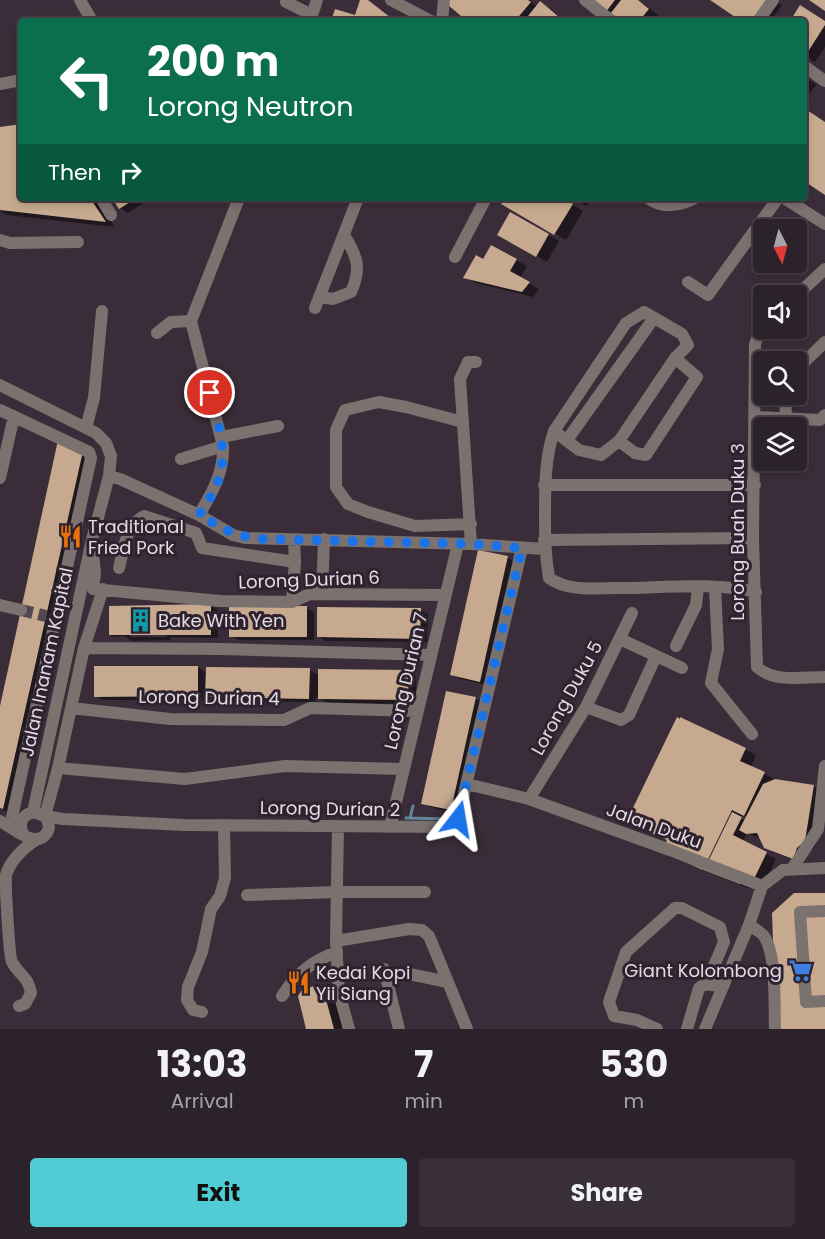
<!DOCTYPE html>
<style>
:root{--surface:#2c222b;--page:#382f37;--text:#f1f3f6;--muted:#a6a4a9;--line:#483f47;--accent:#51ccd4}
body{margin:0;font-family:Poppins,sans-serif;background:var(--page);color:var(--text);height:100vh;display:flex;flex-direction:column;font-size:22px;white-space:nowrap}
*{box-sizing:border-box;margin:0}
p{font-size:20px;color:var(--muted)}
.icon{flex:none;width:33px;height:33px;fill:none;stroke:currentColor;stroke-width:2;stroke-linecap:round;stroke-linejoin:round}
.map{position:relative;height:1029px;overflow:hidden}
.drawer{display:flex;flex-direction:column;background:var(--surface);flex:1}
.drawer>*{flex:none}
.guide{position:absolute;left:18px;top:18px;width:789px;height:183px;border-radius:6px;box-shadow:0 3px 9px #0003,0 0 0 2px var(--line);background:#0b6e4f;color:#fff;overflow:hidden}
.needle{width:39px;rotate:174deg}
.fabs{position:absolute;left:753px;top:219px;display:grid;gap:12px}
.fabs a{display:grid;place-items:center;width:54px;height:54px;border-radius:6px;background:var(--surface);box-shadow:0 3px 9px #0003,0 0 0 2px var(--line);font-size:30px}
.pin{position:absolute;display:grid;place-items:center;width:51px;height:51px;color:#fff;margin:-26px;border:3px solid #fff;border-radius:50%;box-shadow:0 2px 6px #0007}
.me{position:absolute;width:66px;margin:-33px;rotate:14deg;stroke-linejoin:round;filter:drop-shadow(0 0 4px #0008)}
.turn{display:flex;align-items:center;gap:21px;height:126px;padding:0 30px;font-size:27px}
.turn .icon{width:78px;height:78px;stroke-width:2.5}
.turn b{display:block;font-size:42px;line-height:51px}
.then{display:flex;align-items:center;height:57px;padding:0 30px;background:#0003;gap:12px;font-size:22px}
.eta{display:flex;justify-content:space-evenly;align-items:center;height:102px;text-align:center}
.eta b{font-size:36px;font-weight:700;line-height:42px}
.action{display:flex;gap:12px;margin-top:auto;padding:12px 30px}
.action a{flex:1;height:69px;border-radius:6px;background:var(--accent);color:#111;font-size:24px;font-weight:700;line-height:69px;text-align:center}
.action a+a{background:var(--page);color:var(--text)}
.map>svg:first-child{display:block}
</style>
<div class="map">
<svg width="825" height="1029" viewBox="0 0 825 1029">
<rect width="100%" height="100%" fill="#3a2d39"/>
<path fill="#0007" fill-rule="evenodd" d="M445,0H530L537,7L540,3L551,9L565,21H469Z
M581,0H638L666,21H621Z
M713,0H774L782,5L771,21H744Z
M800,7L825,22V47L815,62L804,55V21H792Z
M804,76L816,85L804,101Z
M21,126V198H95L115,227L7,215L0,211V128Z
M113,198H151L128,213L120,208Z
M507,198H561L583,211L566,240L503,203Z
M572,198H591L586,206Z
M511,214L559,241L547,262L499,234Z
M492,247L527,266L520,278L539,289L533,297L476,283L465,277L484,261Z
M82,453L93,459L14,814L0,809V713Z
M480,551L508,558L515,562L488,685L460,679L452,675Z
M210,606L218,610V638L170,637V640L132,641L124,636L115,637L110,635ZM130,634H167V637H130Z
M307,608L314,612V640H239L231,636Z
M420,610L428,614L427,642L326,641L318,636Z
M197,667L207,673L309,670L320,676L408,671L416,676V704L327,703L316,697V702L215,701L205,695V700H103L95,696Z
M448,692L476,699L484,703L458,814L430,807L423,803Z
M682,719L756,755L751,767L774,779L813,786L824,792L815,847L807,854L804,864L776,853L765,847L761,839L747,833L743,842L776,859L765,883L755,879L750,889L693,865ZM743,815L747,817L745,821L741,818Z
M314,988L335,1000L343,1029H308Z"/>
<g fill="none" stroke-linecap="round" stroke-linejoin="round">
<path stroke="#63879a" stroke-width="3" d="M406,818L449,819L451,813
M410,818L413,806"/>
</g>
<path fill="#c6a98e" d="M360,0H368L395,21H331L335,9L355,15Z
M442,0H528L531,2L515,21H500L498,19L496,21H467Z
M579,0H615L602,17Z
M621,0H638L649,9L639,21H619L610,14Z
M710,0H771L757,21H741Z
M809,0H825V11Z
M540,1L564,21H524Z
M800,5L825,21V25L804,58V21H790Z
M804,108L825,122V195L804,181Z
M21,124V198H90L106,222L0,210V127Z
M112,198H137L119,209Z
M505,198H564L573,204L554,235L501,204Z
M510,212L549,234L536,257L497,235Z
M491,245L517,259L510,271L530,282L522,292L463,278L476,255L483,259Z
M58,440L83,451L3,809L0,808V706Z
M478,550L508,556L480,682L450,675Z
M211,604V635H109V606Z
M229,606H307V637H229Z
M317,607L421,608L420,639L317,637Z
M94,666H198V696L94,697Z
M206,667L310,668L309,699L205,697Z
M318,669L409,670L408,700L318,699Z
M446,691L476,697L451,810L421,804Z
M677,717L680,719V717L746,748L740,761L765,772L744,816L732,810L703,870L681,860L665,844L667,840L630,823L634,816L630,814Z
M775,779L814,785L805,841L797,848L793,859L764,848L757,833L746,834L739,830L763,784Z
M732,812L742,817L733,835L767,852L754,879L744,874L740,884L704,870Z
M794,893H825V1029H776L772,913Z
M314,986L324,992L334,1029H306L298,996L302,990Z"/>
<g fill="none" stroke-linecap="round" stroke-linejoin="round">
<path stroke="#534752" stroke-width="12" stroke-dasharray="12 6" stroke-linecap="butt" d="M21,610L46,616"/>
<path stroke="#7b7270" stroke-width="12" d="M80,0L92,21
M391,0L431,21
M585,0L612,21
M286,2L308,13L313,11
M310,21L317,0
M442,21L444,0
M758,21L773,0
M804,66L825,81
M0,84L21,80
M101,198L111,215
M648,198C662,209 680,206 695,198
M784,198L825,224
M0,240L10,243L78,242
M455,257L486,198
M688,282L708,295L778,198
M796,296L825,269
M319,297L333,299L351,292C362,268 357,256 344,235
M315,308L358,198
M764,328L759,333L755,344L753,538L757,667C774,683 803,677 825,677
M157,333L171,322L191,321
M796,370L825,342
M0,385L96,433L106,443L111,456L109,476L92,540L33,812
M785,394L786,418
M0,410L89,452L91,458L12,817
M756,417L820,420L825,415
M463,422L406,407L379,402L345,410L336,430V487L348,504L368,512L415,526L471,524
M86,428L94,398L102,311
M554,431L579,450L601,455L619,441L635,453L646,455L697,377L675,358L688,345L682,334L644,312L626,323L554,431C545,458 545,485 545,514C545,539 545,553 549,578C569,592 594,588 617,588C661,588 713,582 756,592
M221,437L278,426
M567,440L654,318
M619,441L675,358
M181,459L223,446
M109,476L120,479L199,515L233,535L245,538L471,544L544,549
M0,478L14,416
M544,485H755
M199,515C212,493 224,473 223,446L191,321L239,198
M544,540L753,538
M471,544L460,379L468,362H476
M93,554L95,573L93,589L220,601L292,602L310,594L445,595
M119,568C124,549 125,526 144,516L196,533L202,548L295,562
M715,588L718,649L711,683L752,734
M103,589L84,648L58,768L45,816L63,819L184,825L451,827L458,819L522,548
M322,594L324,539
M292,602L295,562L294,540
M0,605L21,610
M620,639L682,668
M676,646L696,605L698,588
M84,648L221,649L430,655
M586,707L621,720L629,715L656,656
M71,708L170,719L284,720L310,708L417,711
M58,768L185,779L285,766L403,769
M467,784L529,799L670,850L762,886L783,870L825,868
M529,799L586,707L632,613
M0,821C12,827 35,849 46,834C51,828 49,822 45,816L33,812C22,815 18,824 23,834
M338,827L336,941L339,993L349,1029
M390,827L458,544
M792,869L818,829L825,766
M247,895L338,892H425
M825,911L800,912L806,1002L825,1001
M749,925C753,928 761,932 764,936C777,956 774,1005 775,1029
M336,941L409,929L422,930L429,936L448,982
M384,969L399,1029
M409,974L448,982L467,1029
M282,996C297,973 312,961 337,952
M19,1006L25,1004L31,993C28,975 19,976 12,962C9,956 5,882 6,875C10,861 24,847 36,840
M202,1012L193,1010L187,1000L188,987L202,952L211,909L220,896L225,878L224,825
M657,1029L637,1020L614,1016L609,1002L626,952L675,908H682L720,927L724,942L709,978L714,984
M687,1029L699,988L705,984L719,986
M705,1029L749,925L762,886"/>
</g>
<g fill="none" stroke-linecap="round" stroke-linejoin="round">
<path stroke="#1a73e8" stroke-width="10" stroke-dasharray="0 18" d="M210,393C218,424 230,455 216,486C212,496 205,506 199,515L234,534L259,539L471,544L522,548L458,819"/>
</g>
<defs>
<symbol id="restaurant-bare" viewBox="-9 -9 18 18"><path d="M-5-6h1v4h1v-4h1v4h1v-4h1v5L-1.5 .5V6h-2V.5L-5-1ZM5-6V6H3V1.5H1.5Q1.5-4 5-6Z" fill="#e8710a" stroke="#2f232f" stroke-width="2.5" paint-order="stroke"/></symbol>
<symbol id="building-bare" viewBox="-9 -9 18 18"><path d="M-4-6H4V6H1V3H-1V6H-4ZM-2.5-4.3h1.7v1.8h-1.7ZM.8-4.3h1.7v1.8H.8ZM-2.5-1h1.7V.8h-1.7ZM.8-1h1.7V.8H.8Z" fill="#0f9aa8" stroke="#2f232f" stroke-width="2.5" paint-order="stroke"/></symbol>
<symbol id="supermarket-bare" viewBox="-9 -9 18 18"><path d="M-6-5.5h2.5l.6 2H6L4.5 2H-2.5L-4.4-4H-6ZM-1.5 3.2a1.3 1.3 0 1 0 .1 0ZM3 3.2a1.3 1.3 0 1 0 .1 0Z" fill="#3f7fe0" stroke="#2f232f" stroke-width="2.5" paint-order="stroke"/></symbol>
</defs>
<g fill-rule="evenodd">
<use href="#restaurant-bare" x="54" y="520" width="33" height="33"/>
<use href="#building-bare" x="124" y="604" width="33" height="33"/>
<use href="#supermarket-bare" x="784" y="954" width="33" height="33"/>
<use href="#restaurant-bare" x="282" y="966" width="33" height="33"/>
</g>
<g text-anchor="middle" stroke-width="6" stroke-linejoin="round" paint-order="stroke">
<g font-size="18" fill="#e3dbe3" stroke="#2f232f" text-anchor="start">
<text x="88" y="533">Traditional<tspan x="88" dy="21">Fried Pork</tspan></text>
<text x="158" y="627">Bake With Yen</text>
<text x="782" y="977" text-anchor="end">Giant Kolombong</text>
<text x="316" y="979">Kedai Kopi<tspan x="316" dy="21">Yii Siang</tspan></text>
</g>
<g font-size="18" fill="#e3dbe3" stroke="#2f232f">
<text transform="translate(738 532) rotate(-90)" y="6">Lorong Buah Duku 3</text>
<text transform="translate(309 580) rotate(-2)" y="6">Lorong Durian 6</text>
<text transform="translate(47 662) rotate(-78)" y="6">Jalan Inanam Kapital</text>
<text transform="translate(406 681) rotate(-77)" y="6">Lorong Durian 7</text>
<text transform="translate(209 698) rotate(1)" y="6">Lorong Durian 4</text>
<text transform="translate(567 698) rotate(-61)" y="6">Lorong Duku 5</text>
<text transform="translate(330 809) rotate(1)" y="6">Lorong Durian 2</text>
<text transform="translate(654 826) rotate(20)" y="6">Jalan Duku</text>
</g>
</g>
</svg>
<div class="fabs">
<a><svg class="needle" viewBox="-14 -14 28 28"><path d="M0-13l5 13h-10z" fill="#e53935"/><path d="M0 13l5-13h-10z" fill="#a6a4a9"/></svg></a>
<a><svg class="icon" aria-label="sound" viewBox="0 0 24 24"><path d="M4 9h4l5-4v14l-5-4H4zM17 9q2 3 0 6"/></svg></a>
<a><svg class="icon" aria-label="search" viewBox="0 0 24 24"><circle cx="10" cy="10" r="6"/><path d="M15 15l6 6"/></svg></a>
<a><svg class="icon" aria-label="layers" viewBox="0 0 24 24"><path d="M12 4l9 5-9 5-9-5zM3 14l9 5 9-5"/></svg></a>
</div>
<div class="pin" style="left:210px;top:393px;background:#d93025"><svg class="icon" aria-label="arrive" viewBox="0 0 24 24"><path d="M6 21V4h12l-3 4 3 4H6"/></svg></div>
<svg class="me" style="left:458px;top:819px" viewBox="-20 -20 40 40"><path d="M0-17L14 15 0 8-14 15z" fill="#1a73e8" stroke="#fff" stroke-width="4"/></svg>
<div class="guide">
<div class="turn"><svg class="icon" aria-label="left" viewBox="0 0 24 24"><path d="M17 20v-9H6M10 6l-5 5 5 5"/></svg><div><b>200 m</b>Lorong Neutron</div></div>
<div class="then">Then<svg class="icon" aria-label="right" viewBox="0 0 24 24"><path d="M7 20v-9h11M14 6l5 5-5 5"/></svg></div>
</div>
</div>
<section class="drawer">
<div class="eta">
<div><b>13:03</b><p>Arrival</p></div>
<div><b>7</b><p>min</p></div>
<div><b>530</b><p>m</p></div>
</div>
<div class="action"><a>Exit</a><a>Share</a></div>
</section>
